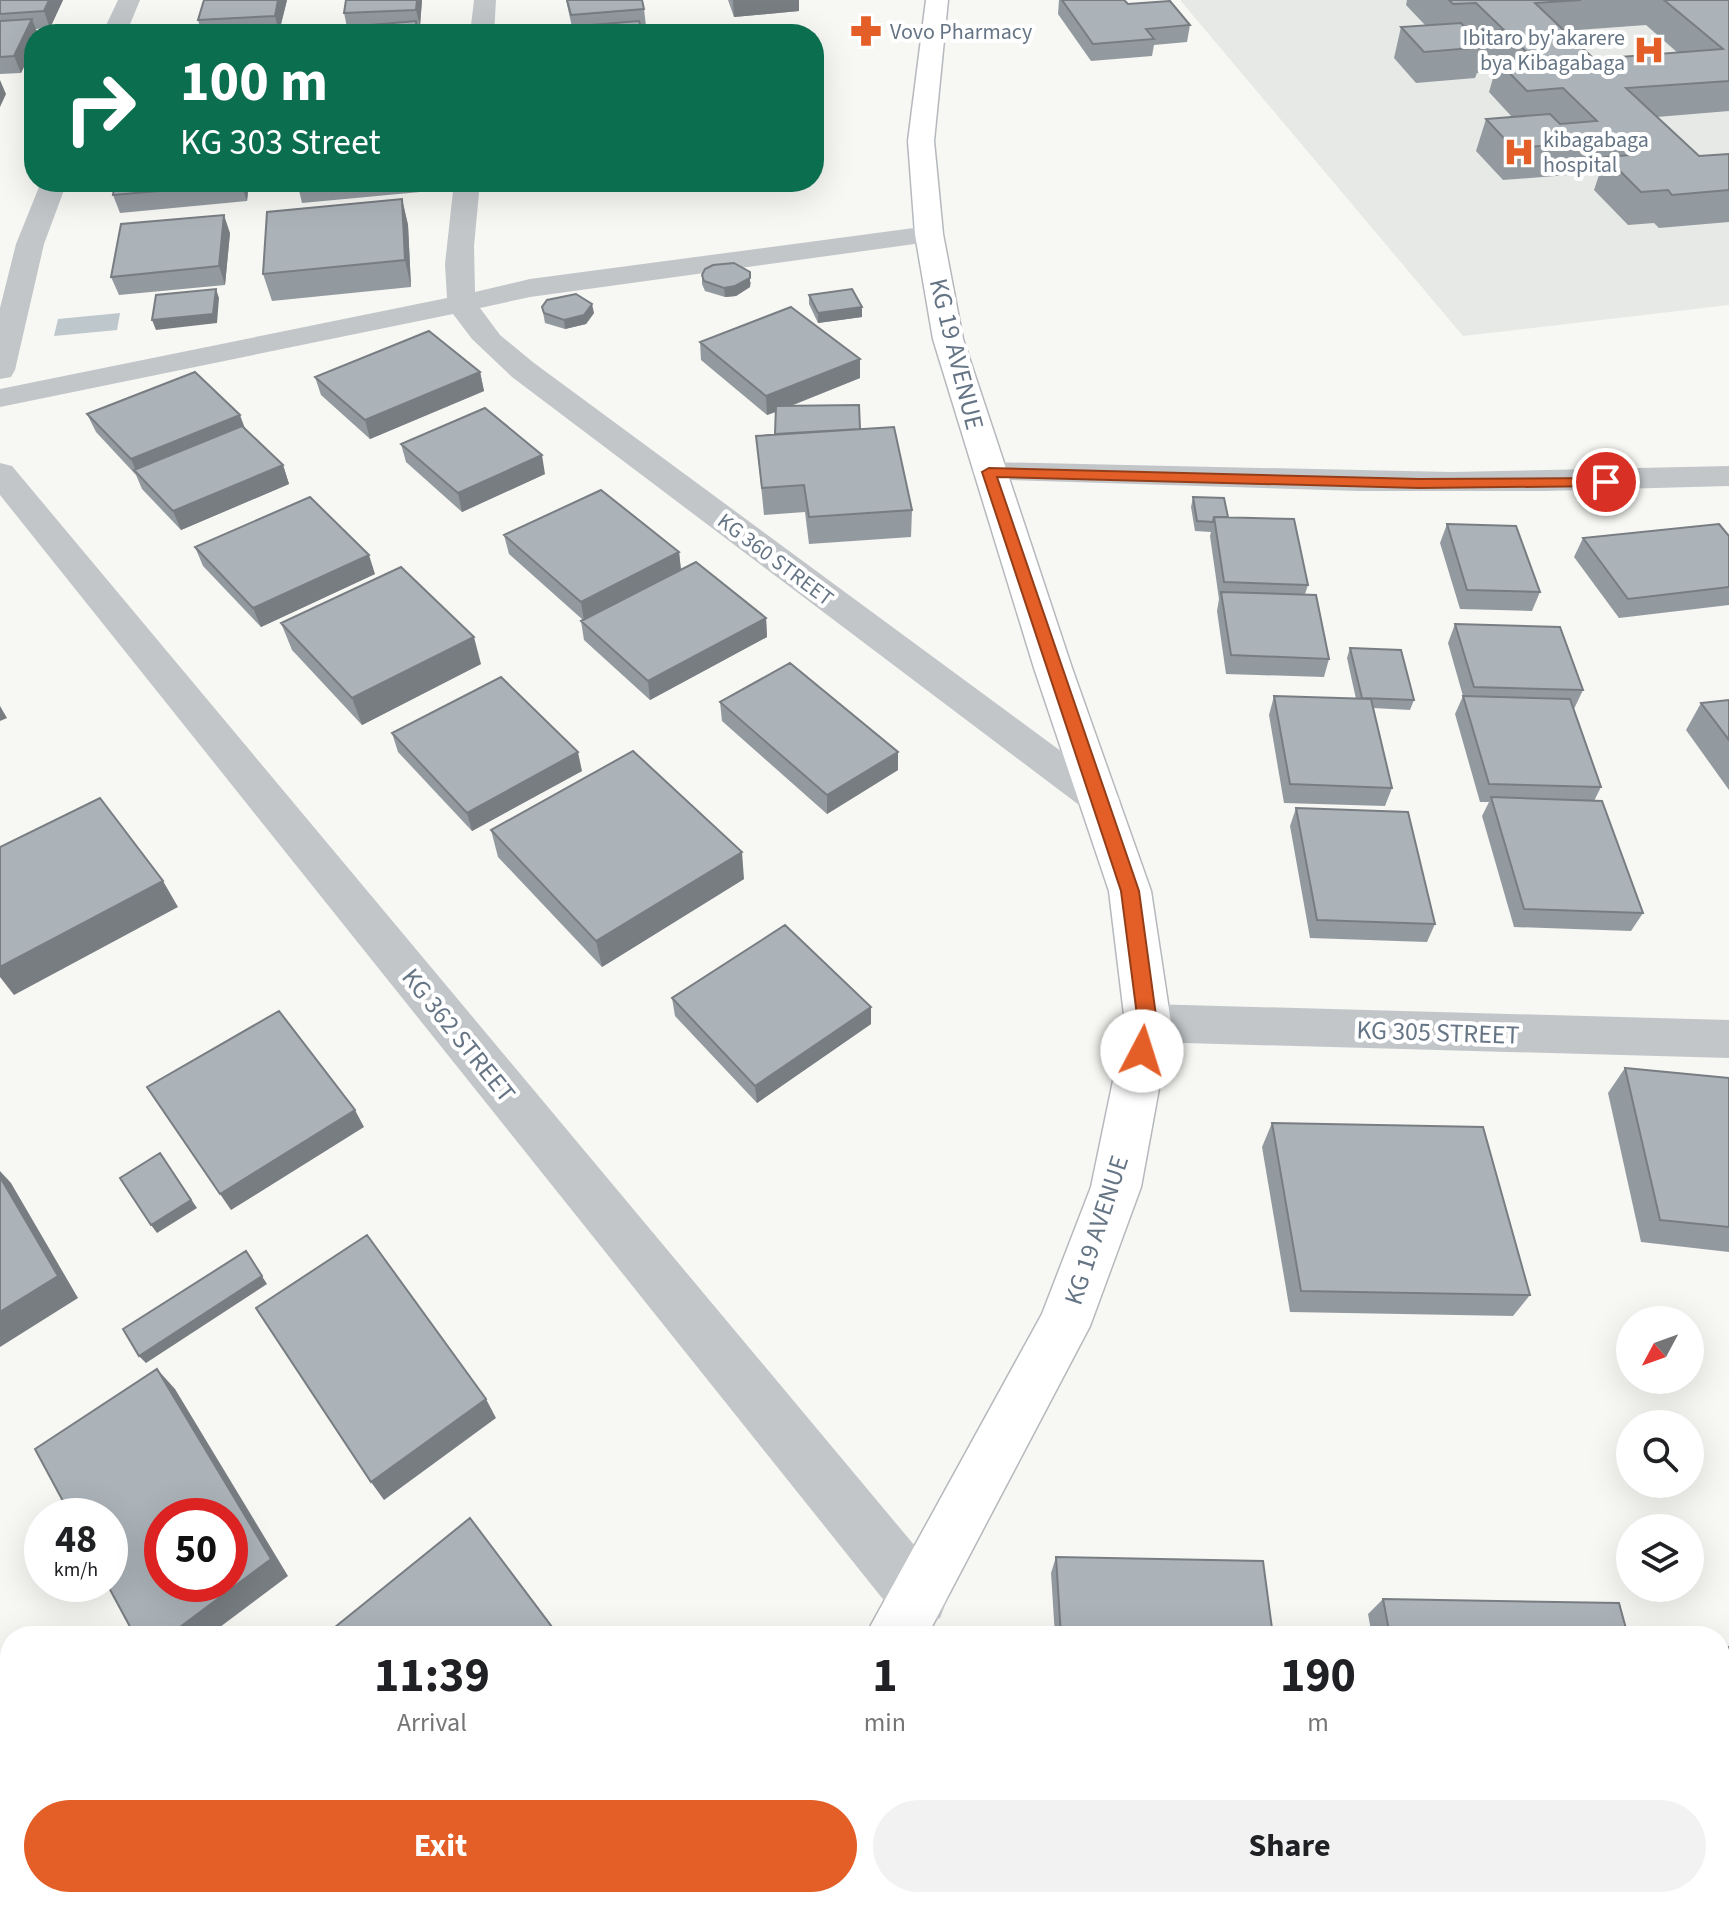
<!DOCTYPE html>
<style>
:root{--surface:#fff;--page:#f2f2f2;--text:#202124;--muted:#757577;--accent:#e45f27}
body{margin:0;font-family:"Source Sans 3",sans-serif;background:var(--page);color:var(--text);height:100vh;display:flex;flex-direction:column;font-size:30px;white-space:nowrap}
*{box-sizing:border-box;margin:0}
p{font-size:26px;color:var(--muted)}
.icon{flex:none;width:44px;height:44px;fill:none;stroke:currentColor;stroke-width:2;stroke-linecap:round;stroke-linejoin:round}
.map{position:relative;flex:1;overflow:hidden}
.sheet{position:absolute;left:0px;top:1626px;width:1730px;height:282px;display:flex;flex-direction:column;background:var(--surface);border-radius:32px 32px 0 0;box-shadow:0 8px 32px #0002}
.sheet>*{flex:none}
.top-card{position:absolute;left:24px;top:24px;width:800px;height:168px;border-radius:32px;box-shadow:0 8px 32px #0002;background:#0b6e4f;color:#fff;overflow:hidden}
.needle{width:52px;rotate:229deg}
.buttons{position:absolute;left:1616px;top:1306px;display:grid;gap:16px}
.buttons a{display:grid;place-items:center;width:88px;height:88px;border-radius:50%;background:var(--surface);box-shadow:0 8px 32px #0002;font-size:40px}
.speed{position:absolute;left:24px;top:1498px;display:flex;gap:16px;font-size:40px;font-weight:700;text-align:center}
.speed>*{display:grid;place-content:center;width:104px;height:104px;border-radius:50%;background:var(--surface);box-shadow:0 8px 32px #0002;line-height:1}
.speed small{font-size:20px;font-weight:400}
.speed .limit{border:12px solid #d22;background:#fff;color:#111}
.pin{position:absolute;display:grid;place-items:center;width:68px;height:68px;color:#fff;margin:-34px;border:4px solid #fff;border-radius:50%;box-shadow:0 2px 8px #0007}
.me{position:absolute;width:88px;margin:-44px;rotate:5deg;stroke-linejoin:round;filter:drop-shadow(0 0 6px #0008)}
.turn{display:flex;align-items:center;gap:28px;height:168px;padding:0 24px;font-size:36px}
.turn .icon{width:104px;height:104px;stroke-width:2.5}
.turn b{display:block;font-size:56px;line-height:68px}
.eta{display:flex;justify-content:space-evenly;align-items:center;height:136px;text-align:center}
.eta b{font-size:48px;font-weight:700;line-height:56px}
.action{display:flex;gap:16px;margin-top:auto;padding:16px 24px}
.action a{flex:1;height:92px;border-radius:48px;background:var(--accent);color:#fff;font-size:32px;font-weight:700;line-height:92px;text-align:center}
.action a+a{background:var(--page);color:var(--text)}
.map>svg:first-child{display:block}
</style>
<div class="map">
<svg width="1729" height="1907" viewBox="0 0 1729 1907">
<rect width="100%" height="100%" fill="#f7f7f4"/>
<path fill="#e7e9e7" d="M1180,0H1729V305L1463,336Z"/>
<path fill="#bdc7cc" d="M120,313L117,330L54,336L58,319Z"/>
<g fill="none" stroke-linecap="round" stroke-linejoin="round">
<defs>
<path id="major" d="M926,0H948L934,141L943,234L963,339L1072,668L1151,891L1171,1023L1141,1187L1090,1326L927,1636H865L1042,1314L1091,1187L1125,1023L1109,891L1034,668L933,339L915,234L908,141Z
M703,1898H770L766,1907H699Z"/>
</defs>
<use href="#major" stroke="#b5b9bd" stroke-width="3"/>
<path fill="#c2c6c9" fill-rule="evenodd" d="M118,0H140L126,34H102Z
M474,0H496L494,34H470Z
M41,182H67L44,244L15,370L11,377L0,379V308L16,244Z
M454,182H480L474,246L475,292L530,279L929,226L939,228L943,234L939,240L929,242L530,297L480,308L500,335L534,363L1115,791L1121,801L1115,811L1101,816L1087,811L512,377L472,339L453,314L0,407V389L447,298L445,264Z
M989,462L1451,472L1729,466V486L1544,491H1359L977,479L972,472L977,465Z
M0,463L12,466L940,1576L948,1597L940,1618L919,1626L898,1618L0,495Z
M1148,1004L1729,1020V1058L1148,1042L1132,1036L1125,1023L1132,1010Z"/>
<use href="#major" fill="#fff" fill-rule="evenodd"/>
</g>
<path fill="#939a9f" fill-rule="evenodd" d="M0,0H63L50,28L36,29L38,34H34V46L21,73L0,74Z
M204,0H287L279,32L269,33L270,34L201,30L198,20Z
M422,0L420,26H417L419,34H336L347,27L344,13Z
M566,0H642L644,9L646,26L572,27Z
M728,0H799V11L734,17Z
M1059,0H1124L1128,4L1190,25L1187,42L1154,45L1152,56L1091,61L1058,14Z
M1407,0H1729V111L1657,117L1699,156L1729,154V222L1659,228L1654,223L1628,225L1594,190L1601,169L1598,166L1570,168L1568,175L1503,180L1476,151L1486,119L1512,117L1489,92L1495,71L1477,73L1475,78L1416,83L1394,58L1401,27L1425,25L1406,5ZM1646,25L1678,53L1594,59L1564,31Z
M249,182L247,201L120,213L113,195Z
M297,182H419L420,192L302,203Z
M402,199L408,225L411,287L272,301L263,274Z
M230,233L225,285L119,295L111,277Z
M702,275L751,282L750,287L736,296L725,297L705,291L702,284Z
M809,295L862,317L818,323L809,304Z
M542,307L594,313L586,324L565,329L545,323Z
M700,342L860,378L791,406L860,429L912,510L911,537L809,544L805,512L764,515L756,436L775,434L776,412L767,415L701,360Z
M480,372L484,391L370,439L321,395L315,377Z
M87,414L245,429L283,465L289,484L181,530L142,489L136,475L96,432Z
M401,444L545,474L462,512L406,462Z
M1193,497L1228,517L1308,585L1305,594L1329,659L1324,677L1226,674L1217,611L1219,599L1210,536L1211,532L1195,531L1191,507Z
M1447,524L1540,592L1532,611L1460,609L1440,543Z
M504,535L679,552L681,570L766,618L767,637L650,700L584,640L581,621L583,620L509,554Z
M1729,536V605L1619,618L1574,557L1583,538Z
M195,547L375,574L261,627L203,566Z
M281,623L481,664L362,725L292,650Z
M1455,624L1583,690L1574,709L1601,787L1594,801L1643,913L1631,931L1514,927L1482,816L1489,802H1480L1455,714L1463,696L1448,643Z
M1350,648L1414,700L1410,710L1373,708L1392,788L1385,806L1284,803L1269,715L1274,696L1356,699L1347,658Z
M1729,700V790L1686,730L1701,703Z
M720,702L898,770L827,814L722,721Z
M392,733L582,771L472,831L398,752Z
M1296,808L1435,924L1427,942L1310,938L1290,826Z
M491,830L744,879L602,967L498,857Z
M672,998L871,1024L757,1103L675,1016Z
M1625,1068L1729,1078V1252L1641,1242L1608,1093Z
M1272,1123L1530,1295L1513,1316L1290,1312L1262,1147Z
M1056,1557L1273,1636H1055L1051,1573Z
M1383,1599L1628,1636H1372L1368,1614Z
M1720,1647H1729V1907H1709L1706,1898H1720Z"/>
<path fill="#787d82" d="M49,0H63L50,28L44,11Z
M278,0H287L279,32L275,16Z
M417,0H422L420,26L416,10Z
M733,0H799V11L734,17Z
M32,19L38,34H34V46L21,73L14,56Z
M0,80L6,94L0,107Z
M242,182H249L247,201L241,184Z
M690,182H718L691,187Z
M402,199L408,225L411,287L405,260Z
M224,215L230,233L225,285L219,266Z
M750,272V287L736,296L725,297L724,288Z
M216,289L219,298L217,323L156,330L152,320Z
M592,304L594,313L586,324L565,329L564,320Z
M862,307V317L818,323V313Z
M860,359V378L767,415L766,396Z
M480,372L484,391L370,439L365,420Z
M240,415L247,434L137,473L131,459Z
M542,455L545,474L462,512L458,493Z
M283,465L289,484L181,530L173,511Z
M679,552L681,571L584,621L581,602Z
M369,555L375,574L261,627L253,608Z
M766,618L767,637L650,700L648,681Z
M474,637L481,664L362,725L352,698Z
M0,706L7,718L0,721Z
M578,752L582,771L472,831L467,813Z
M898,752V770L827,814V795Z
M742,852L744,879L602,967L596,941Z
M163,881L178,907L14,995L0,977V967Z
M871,1007V1024L757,1103L755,1086Z
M355,1110L364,1127L231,1210L220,1194Z
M166,1162L197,1208L157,1233L151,1225Z
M0,1171L11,1183L78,1298L0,1347Z
M246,1251L267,1284L146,1363L139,1356Z
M157,1369L175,1389L288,1576L208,1636H168Z
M486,1399L496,1418L384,1500L371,1482Z
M146,1898H158L146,1907H135Z
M256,1898H284L274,1907H245Z"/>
<path fill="#abb3b9" stroke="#787d82" stroke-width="2" fill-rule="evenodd" d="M0,0H49L44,11L0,14Z
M204,0H278L275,16L198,20Z
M346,0H417L416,10L344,13Z
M567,0H642L644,9L571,15Z
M1062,0H1124L1128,4L1170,1L1190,25L1146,29L1154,39L1093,44Z
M1449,0H1581L1535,3L1594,59L1723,49L1664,0H1729V81L1626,88L1699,156L1729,154V190L1672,195L1668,190L1641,192L1606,157L1631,155L1610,134L1572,136L1579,143L1513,148L1486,119L1550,114L1560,124L1597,121L1563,88L1527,91L1498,61L1533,58L1514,40L1480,42L1485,47L1424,52L1401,27L1461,23L1470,33L1504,30L1476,3L1453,4Z
M32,19L14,56L0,57V21Z
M416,21L417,34H336V28Z
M639,21L643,34H570L568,27Z
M674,25L677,34H658L656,27Z
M268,26L266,34H181L182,31Z
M115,182H242L241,184L113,195Z
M297,182H334L297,185Z
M402,199L405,260L263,274L267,212Z
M224,215L219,266L111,277L121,224Z
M734,263L750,272V278L735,286L724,288L704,281L702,275L705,269L713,265Z
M216,289L213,314L152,320L156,295Z
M852,289L862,307L818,313L809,295Z
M576,294L592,304L584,315L564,320L544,313L542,307L547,300Z
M791,307L860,359L766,396L700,342Z
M429,331L480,372L365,420L315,377Z
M195,372L240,415L131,459L87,414Z
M859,405L860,429L775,434L776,406Z
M485,408L542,455L458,493L401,444Z
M242,426L283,465L173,511L134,470Z
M894,427L912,510L809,517L804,485L762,488L756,436Z
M601,490L679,552L581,602L504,535Z
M310,497L369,555L253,608L195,547Z
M1193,497L1224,498L1228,517H1214L1213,522L1197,521Z
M1214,517L1294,519L1308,585L1224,582Z
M1447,524L1516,526L1540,592L1467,590Z
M1719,524L1729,536V587L1628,599L1583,538Z
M696,562L766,618L648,681L581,621Z
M401,567L474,637L352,698L281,623Z
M1221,592L1316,595L1329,659L1231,655Z
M1455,624L1560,627L1583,690L1474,687Z
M1350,648L1401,650L1414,700L1362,698Z
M790,663L898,752L827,795L720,702Z
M501,677L578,752L467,813L392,733Z
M1274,696L1371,699L1392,788L1290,784Z
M1463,696L1570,699L1601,787L1489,784Z
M1729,700V740L1701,703Z
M633,751L742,852L596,941L491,830Z
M1491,797L1602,801L1643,913L1524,909Z
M100,798L163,881L0,967V847Z
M1296,808L1408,812L1435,924L1317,920Z
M785,925L871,1007L755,1086L672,998Z
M279,1011L355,1110L220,1194L147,1087Z
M1625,1068L1729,1078V1227L1660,1220Z
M1272,1123L1483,1127L1530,1295L1301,1291Z
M160,1153L191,1200L151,1225L120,1178Z
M0,1177L58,1276L0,1312Z
M367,1235L486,1399L371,1482L256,1308Z
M246,1251L262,1276L139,1356L123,1329Z
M157,1369L271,1559L168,1636H135L107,1584H110V1516H71L35,1449ZM162,1516H230V1584H162Z
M470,1518L558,1635L557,1636H324Z
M1056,1557L1263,1561L1273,1636H1061Z
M1383,1599L1619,1603L1628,1636H1390Z
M1720,1647H1729V1874L1720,1843Z
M72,1898H146L135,1907H76Z
M208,1898H256L245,1907H213Z"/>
<path fill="#e45f27" stroke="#943e19" stroke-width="2" d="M989,468L1419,479L1606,478L1613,482L1606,486L1419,488L997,477L1139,891L1157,1023L1152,1051L1142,1058L1133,1051L1138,1023L1121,891L982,472Z"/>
<defs>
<symbol id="pharmacy-bare" viewBox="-9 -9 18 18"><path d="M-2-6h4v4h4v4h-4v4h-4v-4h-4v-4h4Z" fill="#e45f27" stroke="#fff" stroke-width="2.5" paint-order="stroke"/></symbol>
<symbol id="hospital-bare" viewBox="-9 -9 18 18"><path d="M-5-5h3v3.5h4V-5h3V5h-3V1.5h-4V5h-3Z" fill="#e45f27" stroke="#fff" stroke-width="2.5" paint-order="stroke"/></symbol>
</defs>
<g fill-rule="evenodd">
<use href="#pharmacy-bare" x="844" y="9" width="44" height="44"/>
<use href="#hospital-bare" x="1627" y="28" width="44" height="44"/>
<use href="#hospital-bare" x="1497" y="130" width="44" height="44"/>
</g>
<g text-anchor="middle" stroke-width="8" stroke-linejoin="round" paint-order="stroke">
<g font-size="22" fill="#667585" stroke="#fff" text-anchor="start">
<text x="890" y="39">Vovo Pharmacy</text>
<text x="1625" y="45" text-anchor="end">Ibitaro by'akarere<tspan x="1625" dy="25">bya Kibagabaga</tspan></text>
<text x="1543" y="147">kibagabaga<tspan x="1543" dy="25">hospital</tspan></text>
</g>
<g font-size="22" fill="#667585" stroke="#fff">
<text transform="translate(776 559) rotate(37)" y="8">KG 360 STREET</text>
</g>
<g font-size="26" fill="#667585" stroke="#fff">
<text transform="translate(957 354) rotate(76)" y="9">KG 19 AVENUE</text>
<text transform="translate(1438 1032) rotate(2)" y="9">KG 305 STREET</text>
<text transform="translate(459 1035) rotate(51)" y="9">KG 362 STREET</text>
<text transform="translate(1096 1230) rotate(-72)" y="9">KG 19 AVENUE</text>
</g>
</g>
</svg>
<div class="buttons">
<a><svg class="needle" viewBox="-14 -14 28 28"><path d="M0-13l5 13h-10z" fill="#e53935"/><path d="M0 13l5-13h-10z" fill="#757577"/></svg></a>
<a><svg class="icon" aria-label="search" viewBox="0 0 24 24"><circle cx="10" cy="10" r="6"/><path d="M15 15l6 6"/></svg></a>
<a><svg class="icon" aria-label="layers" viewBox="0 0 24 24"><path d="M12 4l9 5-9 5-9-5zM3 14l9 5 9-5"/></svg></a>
</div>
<div class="speed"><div>48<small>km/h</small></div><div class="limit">50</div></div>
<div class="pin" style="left:1606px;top:482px;background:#d93025"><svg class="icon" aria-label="arrive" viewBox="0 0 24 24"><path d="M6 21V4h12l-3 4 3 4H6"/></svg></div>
<svg class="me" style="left:1142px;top:1051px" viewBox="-20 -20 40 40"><circle r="19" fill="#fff"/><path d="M0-13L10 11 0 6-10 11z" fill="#e45f27"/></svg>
<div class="top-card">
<div class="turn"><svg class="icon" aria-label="right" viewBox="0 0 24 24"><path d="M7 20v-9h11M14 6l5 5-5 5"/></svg><div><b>100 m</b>KG 303 Street</div></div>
</div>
<section class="sheet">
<div class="eta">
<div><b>11:39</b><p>Arrival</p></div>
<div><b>1</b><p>min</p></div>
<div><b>190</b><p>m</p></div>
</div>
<div class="action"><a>Exit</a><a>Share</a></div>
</section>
</div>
